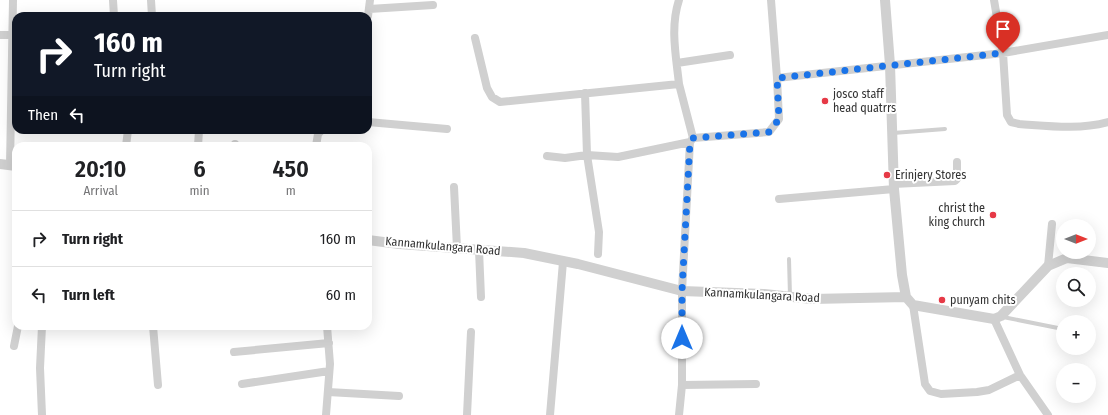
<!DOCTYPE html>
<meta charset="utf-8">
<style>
:root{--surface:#fff;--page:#f2f2f2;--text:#202124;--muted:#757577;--line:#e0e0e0}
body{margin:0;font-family:"Fira Sans Condensed",sans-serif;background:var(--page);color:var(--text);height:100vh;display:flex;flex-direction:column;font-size:15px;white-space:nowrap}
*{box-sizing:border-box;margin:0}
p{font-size:13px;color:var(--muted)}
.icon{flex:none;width:22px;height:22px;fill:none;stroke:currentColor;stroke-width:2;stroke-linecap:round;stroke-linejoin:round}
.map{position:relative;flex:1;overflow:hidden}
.side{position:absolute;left:12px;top:142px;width:360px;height:188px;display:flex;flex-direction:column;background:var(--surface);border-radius:12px;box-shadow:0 4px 16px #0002}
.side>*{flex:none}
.top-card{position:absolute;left:12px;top:12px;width:360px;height:122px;border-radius:12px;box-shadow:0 4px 16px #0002;background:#111827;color:#fff;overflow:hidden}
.needle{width:26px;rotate:90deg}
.buttons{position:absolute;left:1056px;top:219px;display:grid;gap:8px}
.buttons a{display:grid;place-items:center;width:40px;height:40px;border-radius:50%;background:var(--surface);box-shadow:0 4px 16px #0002;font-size:20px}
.pin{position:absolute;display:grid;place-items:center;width:34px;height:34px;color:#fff;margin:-41px -17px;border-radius:50% 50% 50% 0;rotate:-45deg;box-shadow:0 0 4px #0007}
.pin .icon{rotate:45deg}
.me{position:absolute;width:44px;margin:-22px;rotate:0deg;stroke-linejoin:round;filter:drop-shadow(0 0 3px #0008)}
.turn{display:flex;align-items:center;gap:14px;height:84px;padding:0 16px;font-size:18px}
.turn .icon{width:52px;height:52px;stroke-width:2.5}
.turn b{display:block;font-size:28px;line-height:34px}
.then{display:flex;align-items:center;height:38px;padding:0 16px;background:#0003;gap:8px;font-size:15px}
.eta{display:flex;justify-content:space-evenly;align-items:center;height:68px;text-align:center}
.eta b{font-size:24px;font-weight:600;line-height:28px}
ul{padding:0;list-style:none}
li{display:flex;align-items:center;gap:12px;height:56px;padding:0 16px;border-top:1px solid var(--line)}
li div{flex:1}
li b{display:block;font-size:15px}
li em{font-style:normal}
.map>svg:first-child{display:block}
</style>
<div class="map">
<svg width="1108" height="415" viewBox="0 0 1108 415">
<rect width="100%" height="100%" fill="#fff"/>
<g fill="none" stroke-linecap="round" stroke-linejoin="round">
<path stroke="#d0d0d0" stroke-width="4" d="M893,133L945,129
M789,259L790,296
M1003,317L1063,329"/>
<path stroke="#d0d0d0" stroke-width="8" d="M113,0L114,16
M151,0L152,16
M679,0C670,27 676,56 679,84
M994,0L1003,53L1007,115L1011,122L1019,124C1049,126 1079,130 1108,122
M369,9L433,5
M368,16L370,0
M0,35H16
M475,38L487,88L492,97L500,102L679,84L693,138
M677,63L730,55
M777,78L1003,53L1108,35
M585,93L587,155L618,157L690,142
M368,122L447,129
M126,146L128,130
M198,146L199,130
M235,146V144
M316,146L318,134L322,130
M547,156L565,158L587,155L599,232L598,254
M10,165L13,0
M893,184L955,181L957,179V162
M454,187L457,248
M779,199L894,189
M479,250L481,297
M1048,266L1052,224
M913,305L925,384L930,391L941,394L977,392L989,390L1020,375
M994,319L1020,375L1048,415
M42,326L40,368L42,415
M153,326L158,385
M14,346L18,326
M234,352L329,343
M242,384L329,371
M682,385L756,384
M328,392L399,396
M326,415L330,364L327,326
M467,415L471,332
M550,415L563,262
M679,415L682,385V291L690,142L693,138L769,132L779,119L777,78L771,0"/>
<path stroke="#d0d0d0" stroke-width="10" d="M885,0L890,65L894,189L902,275L906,297L913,305L994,319L1001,316L1048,266L1067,258L1108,263
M0,164L16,166
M368,240L399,244L524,253L578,264L682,291L764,294L812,299L906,297"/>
</g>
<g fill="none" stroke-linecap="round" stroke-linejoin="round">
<path stroke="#1a73e8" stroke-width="7" stroke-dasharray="0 12.6" d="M682,338V291L690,142L693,138L769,132L779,119L777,78L1003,53"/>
</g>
<g fill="#e63946" stroke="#fff" stroke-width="1.5">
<circle cx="825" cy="101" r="4"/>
<circle cx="887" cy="175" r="4"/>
<circle cx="993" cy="215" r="4"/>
<circle cx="942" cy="300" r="4"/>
</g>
<g text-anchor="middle" stroke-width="4" stroke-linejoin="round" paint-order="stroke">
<g font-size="12" fill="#333" stroke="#fff" text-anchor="start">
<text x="833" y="98">josco staff<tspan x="833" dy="14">head quatrrs</tspan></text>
<text x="895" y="179">Erinjery Stores</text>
<text x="985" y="212" text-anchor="end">christ the<tspan x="985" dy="14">king church</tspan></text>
<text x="950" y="304">punyam chits</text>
</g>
<g font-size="12" fill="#333" stroke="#fff">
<text transform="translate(443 246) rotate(5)" y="4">Kannamkulangara Road</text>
<text transform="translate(762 295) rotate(3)" y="4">Kannamkulangara Road</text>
</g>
</g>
</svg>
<div class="buttons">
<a><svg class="needle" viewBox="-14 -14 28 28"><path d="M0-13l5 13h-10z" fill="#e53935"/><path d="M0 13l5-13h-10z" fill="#757577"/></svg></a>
<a><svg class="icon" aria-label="search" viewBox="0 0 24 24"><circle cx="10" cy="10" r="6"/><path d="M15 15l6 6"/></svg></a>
<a>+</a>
<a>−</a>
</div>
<div class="pin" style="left:1003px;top:53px;background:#d93025"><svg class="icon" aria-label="arrive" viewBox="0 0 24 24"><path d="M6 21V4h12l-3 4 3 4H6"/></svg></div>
<svg class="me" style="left:682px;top:338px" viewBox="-20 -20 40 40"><circle r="19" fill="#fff"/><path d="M0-13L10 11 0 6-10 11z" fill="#1a73e8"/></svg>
<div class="top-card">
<div class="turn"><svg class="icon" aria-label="right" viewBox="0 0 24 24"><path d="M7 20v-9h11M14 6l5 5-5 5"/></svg><div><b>160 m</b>Turn right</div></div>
<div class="then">Then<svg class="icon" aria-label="left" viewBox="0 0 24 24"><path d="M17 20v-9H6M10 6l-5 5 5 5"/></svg></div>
</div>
<section class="side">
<div class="eta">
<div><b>20:10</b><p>Arrival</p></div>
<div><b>6</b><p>min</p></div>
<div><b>450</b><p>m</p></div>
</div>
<ul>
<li><svg class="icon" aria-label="right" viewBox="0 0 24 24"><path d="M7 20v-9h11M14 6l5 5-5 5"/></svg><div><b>Turn right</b></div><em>160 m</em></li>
<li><svg class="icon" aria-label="left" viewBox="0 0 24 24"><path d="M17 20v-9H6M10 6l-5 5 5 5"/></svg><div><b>Turn left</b></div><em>60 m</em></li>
</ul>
</section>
</div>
